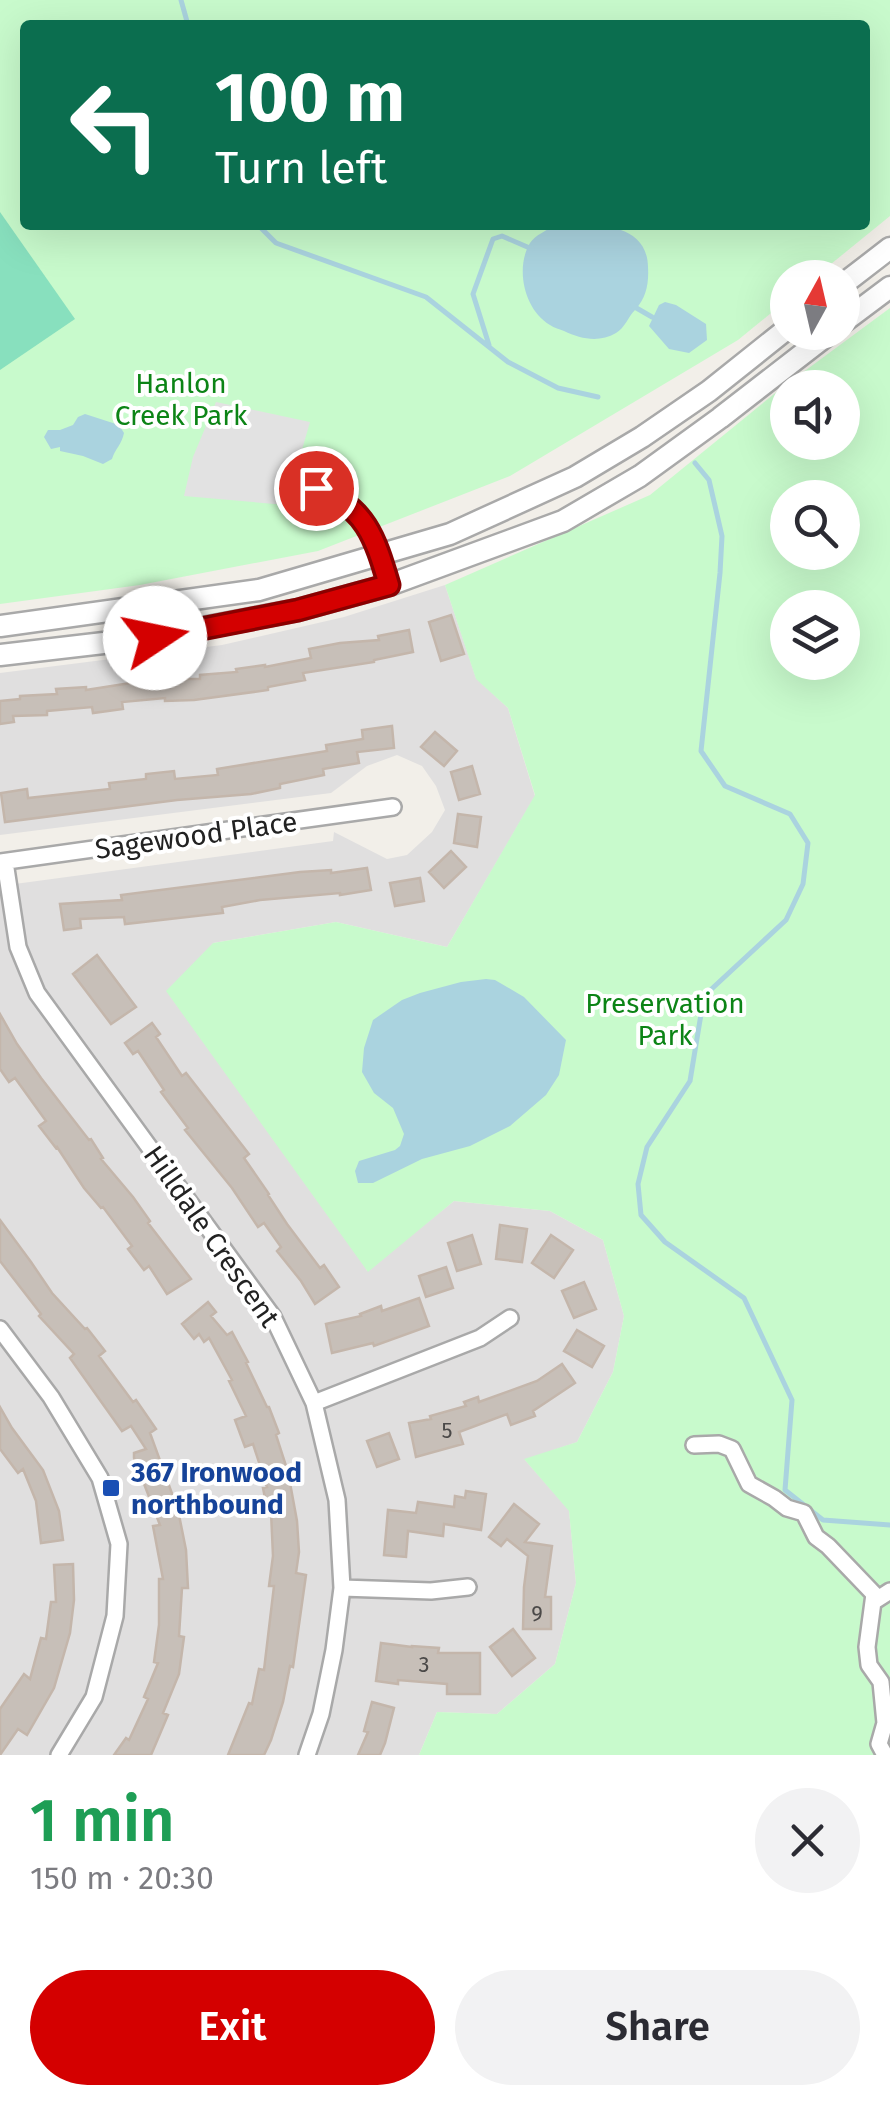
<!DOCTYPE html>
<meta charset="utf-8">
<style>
:root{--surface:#fff;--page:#f2f2f3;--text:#2b2b33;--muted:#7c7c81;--accent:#d40000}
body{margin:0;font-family:"Fira Sans",sans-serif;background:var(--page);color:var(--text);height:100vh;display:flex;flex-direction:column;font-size:38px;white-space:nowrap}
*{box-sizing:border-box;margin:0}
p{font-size:32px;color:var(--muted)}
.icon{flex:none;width:55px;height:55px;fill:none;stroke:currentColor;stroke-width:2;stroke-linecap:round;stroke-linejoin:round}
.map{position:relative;height:1755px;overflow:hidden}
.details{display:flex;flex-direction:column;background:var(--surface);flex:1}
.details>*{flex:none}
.hud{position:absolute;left:20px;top:20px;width:850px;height:210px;border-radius:10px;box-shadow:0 10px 40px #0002;background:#0b6e4f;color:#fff;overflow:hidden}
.needle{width:65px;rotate:8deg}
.controls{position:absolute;left:770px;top:260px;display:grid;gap:20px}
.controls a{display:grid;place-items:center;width:90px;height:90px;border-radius:50%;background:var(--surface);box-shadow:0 10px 40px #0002;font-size:50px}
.pin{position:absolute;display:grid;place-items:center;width:85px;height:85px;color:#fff;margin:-42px;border:5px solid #fff;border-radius:50%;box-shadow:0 2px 10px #0007}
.me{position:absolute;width:110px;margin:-55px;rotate:79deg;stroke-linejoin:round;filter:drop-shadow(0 0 8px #0008)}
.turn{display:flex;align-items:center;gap:35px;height:210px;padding:0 30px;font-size:45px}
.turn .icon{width:130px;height:130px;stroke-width:2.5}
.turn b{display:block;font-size:70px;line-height:85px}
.round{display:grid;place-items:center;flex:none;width:105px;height:105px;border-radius:52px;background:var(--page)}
.overview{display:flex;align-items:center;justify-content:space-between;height:170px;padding:0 30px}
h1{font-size:60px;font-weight:600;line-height:75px;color:#1e9e55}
.action{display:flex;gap:20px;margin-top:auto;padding:20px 30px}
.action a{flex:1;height:115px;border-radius:60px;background:var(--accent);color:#fff;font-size:40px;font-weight:600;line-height:115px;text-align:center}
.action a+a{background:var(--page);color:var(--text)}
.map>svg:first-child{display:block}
</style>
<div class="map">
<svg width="890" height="1755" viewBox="0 0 890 1755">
<rect width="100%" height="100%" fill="#f2efe9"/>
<path fill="#e0dfdf" d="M445,585L476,678L508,708L535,796L447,947L336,922L213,943L367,1271L454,1201L550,1211L603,1240L624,1316L613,1372L577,1442L525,1460L569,1510L576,1583L555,1664L497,1714L437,1712L419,1755H0V886L333,841L334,832L387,859L407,855L432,832L445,810L436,786L422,766L397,755L367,766L331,793L0,835V673L222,645L344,617Z"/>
<path fill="#c8facc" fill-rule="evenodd" d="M0,0H890V216L815,277L788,278L787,300L738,340L510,476L318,551L140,585L0,604ZM25,25H865V225H25Z
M890,308V1755H419L437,1712L497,1714L555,1664L576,1583L569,1511L524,1459L577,1442L613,1372L624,1316L603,1240L550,1211L454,1201L368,1272L166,991L213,943L336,922L447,947L535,795L508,708L476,679L445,585L650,495L779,390ZM788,388H842V442H788ZM788,498H842V552H788ZM788,608H842V662H788Z"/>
<path fill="#88e0be" d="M0,212L75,319L0,370Z"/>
<path fill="#e2e2e2" d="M216,402L310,422L286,505L184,496L193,457Z"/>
<path fill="#aad3df" d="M555,225C589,225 647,219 648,267C649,284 646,298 635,310C628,317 625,328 616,333C599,343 581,339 564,331C560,329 554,328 550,325C524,310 515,268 530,243C535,235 548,230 555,225Z
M665,302L676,305L706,324L707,340L689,353L669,349L649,326L659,305Z
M85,414L119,425L124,433C122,444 115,449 112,459L103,464L83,456L60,451V447L51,449L44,437L48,430H60L73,425L78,417Z
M486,979L495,980L524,997L566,1040L559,1075L546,1095L510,1126L470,1146L422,1159L373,1183H358L355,1171L359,1161L395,1150L400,1146L404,1134L393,1108L374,1093L362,1072L364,1048L373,1020L402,1000L420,993L461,982Z"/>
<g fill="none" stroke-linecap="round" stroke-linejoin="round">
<path stroke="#aad3df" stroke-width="5" d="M181,0L188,25
M258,225L276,243L426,297L508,362L558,388L598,397
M633,306L652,317
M489,345L473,294L493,239L502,236L532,249
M695,463L709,480L722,536L720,573L701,751L725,786L790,814L808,843L803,884L786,920L704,996L690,1081L647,1147L638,1184L641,1215L665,1242L744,1298L792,1400L785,1490L823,1520L890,1525"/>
</g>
<path fill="#c7bfb8" stroke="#c4b6ab" stroke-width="2.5" d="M451,615L464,654L441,661L429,622Z
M409,630L413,652L374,660V662L303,673L305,680L268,687V690L194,700L165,701V698L122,702L123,709L93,713L92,707L47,711V715L13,716L14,722L0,724V701L20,699V696L57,694L56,689L86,687V690L156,679H200V675L237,672L236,669L265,665V667L311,658L309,649L340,643L379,640L378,636Z
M392,726L394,748L357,752L359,763L323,769L324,775L280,784V788L251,794L177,800L5,822L1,793L27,789L28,798L110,789L109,783L146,779V774L174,771L175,779L218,775L217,769L327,751L326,745L363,739L362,730Z
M435,732L457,751L444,766L421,747Z
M472,766L480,794L459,800L451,772Z
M458,814L481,817L477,847L454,843Z
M451,851L466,867L444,888L429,872Z
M367,868L371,890L340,895V893L260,900L222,907L223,913L125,924L124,917L80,919L81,928L64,930L60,904L122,900L121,895L300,872L331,870V873Z
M420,878L424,901L395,906L390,883Z
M97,955L136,1007L111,1024L73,974Z
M0,1014L17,1044L41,1078L89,1140L91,1139L103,1158L101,1159L133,1197L150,1221L148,1223L191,1279L167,1294L149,1266L144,1270L128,1249L132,1246L103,1207L101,1208L84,1188L57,1147L56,1148L39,1126L46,1121L15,1078L9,1082L0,1069Z
M152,1023L160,1034L156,1037L182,1076L186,1073L249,1154L244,1158L269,1194L268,1195L287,1224L320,1268L324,1265L339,1287L315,1304L301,1281L277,1251L281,1247L264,1223L258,1227L232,1188L185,1130L188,1128L161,1092L164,1090L138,1051L133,1054L125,1043Z
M0,1220L31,1262L52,1293L85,1329L87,1328L105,1351L99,1356L133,1402L136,1400L156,1429L150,1433L178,1510L186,1550L188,1588H182L179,1636L184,1637L179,1674L163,1713L168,1715L151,1755H114L126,1738L129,1740L148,1699L144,1697L158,1663L154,1662L159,1625V1579H163L153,1526L160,1525L134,1458V1453L146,1449L131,1426L122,1431L70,1358L74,1354L39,1316L41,1314L0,1261Z
M500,1225L527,1229L522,1262L496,1259Z
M472,1235L481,1264L457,1271L448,1243Z
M551,1235L573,1250L554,1278L532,1263Z
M446,1267L453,1288L426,1297L419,1276Z
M584,1282L596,1309L574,1318L562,1291Z
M419,1298L429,1326L374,1346L373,1343L332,1353L326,1324L361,1316L360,1314L381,1306L382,1311Z
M208,1302L216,1312L211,1316L227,1335L232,1332L248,1362L246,1363L267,1407H269L279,1433L276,1435L288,1472L297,1521L299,1552L296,1573L306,1575L293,1667L290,1666L283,1702L271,1740L264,1755H228L249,1703L252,1704L259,1669L264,1670L274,1586H269L273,1556L271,1512L268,1513L263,1488L267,1487L253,1444L245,1447L235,1420L246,1416L229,1381L232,1380L209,1338L204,1342L199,1334L194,1339L182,1324Z
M577,1330L604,1346L592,1367L564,1351Z
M562,1364L575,1383L533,1411L535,1416L511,1425L507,1414L459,1432L463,1444L416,1457L409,1423L431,1419L430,1416L466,1406L464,1402L478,1397L479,1402L537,1381Z
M0,1407L12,1428L43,1470L59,1511L63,1540L41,1543L36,1501L23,1469L18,1473L0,1449Z
M389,1433L399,1459L377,1467L367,1441Z
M466,1491L486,1494L481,1530L444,1524L443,1536L408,1531L406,1557L384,1555L388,1510L416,1513L418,1502L454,1507L455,1496L465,1498Z
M514,1504L539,1524L525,1542L552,1546L545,1597H551V1629H523L524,1587L528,1556L507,1539L501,1546L489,1537Z
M73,1564L74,1600L70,1633L54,1688L27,1735L18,1729L0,1755V1709L24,1674L30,1679L41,1638L46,1639L51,1602H56L54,1565Z
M513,1629L535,1658L512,1676L490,1647Z
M381,1643L412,1647V1646L439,1648L438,1653H480V1694H447V1684L398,1680V1684L376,1681Z
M372,1702L394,1708L385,1743L380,1755H358L368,1732L364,1731Z"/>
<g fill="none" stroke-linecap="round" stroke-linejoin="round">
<defs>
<path id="service" d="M294,481C309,486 326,490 339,497C368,515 379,553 389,585"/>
<path id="minor" d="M0,862L393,807
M5,862L18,947L37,993L273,1317L314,1403L337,1500L342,1588L334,1650L321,1714L307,1755
M0,1329L51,1397L100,1478L119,1544L115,1616L94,1697L59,1755
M314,1403L480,1338L510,1318
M694,1445L719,1444L732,1449L749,1484L774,1498L787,1508L804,1513L816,1537L828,1546L874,1594L867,1647L869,1665L881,1682L885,1723L879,1744L885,1755
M342,1588L431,1591L468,1587
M873,1602L890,1591"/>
<path id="tertiary" d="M842,285L890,248
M842,323L890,287
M0,626L259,590L450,534L575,477L642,437L709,391L788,328
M0,655L155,637L298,610L389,585L563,521L640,476L720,418L831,332"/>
</defs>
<use href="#service" stroke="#a9a9a9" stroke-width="12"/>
<use href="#minor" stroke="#a9a9a9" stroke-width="20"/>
<use href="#tertiary" stroke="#a9a9a9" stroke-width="25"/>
<use href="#service" stroke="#fff" stroke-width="8"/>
<use href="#minor" stroke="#fff" stroke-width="15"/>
<use href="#tertiary" stroke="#fff" stroke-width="20"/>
</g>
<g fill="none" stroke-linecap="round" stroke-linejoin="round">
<defs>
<path id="route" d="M155,638L298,610L389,585C375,538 366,507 316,488"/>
</defs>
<use href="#route" stroke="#8a0000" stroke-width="25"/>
<use href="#route" stroke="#d40000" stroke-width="18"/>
</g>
<rect fill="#1a4fb4" stroke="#fff" stroke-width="4" x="101" y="1478" width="20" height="20" rx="5"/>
<g text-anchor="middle" stroke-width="8" stroke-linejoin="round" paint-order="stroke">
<g font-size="22" fill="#4b4948">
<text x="447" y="1438">5</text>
<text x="537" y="1621">9</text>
<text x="424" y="1672">3</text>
</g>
<g font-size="28" fill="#0c8416" stroke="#fff">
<text x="181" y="393">Hanlon<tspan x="181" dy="32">Creek Park</tspan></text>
<text x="665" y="1013">Preservation<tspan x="665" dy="32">Park</tspan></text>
</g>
<g font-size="28" fill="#222" stroke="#fff">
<text transform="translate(196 835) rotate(-8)" y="10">Sagewood Place</text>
<text transform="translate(212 1236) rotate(55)" y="10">Hilldale Crescent</text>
</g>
<g font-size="28" font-weight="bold" fill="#164399" stroke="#fff" text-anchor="start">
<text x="131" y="1482">367 Ironwood<tspan x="131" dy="32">northbound</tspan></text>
</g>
</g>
</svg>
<div class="controls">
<a><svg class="needle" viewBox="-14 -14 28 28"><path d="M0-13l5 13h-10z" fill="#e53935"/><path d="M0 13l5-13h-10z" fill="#7c7c81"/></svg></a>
<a><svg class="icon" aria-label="sound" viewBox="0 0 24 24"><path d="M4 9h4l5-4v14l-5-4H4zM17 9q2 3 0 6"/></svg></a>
<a><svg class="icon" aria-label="search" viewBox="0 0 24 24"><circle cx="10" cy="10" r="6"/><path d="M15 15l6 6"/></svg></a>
<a><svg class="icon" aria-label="layers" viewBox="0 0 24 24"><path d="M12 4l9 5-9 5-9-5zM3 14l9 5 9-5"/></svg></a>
</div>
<div class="pin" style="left:316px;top:488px;background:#d93025"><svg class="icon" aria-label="arrive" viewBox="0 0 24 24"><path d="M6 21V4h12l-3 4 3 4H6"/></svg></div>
<svg class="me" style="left:155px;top:638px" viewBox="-20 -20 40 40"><circle r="19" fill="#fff"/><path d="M0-13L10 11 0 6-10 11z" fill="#d40000"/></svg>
<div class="hud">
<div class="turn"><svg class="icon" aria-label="left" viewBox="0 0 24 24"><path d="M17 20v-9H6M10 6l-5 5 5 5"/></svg><div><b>100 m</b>Turn left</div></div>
</div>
</div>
<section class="details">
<div class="overview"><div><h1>1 min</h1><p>150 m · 20:30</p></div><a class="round"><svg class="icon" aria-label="close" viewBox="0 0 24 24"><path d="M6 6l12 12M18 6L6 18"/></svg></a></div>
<div class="action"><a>Exit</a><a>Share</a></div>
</section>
